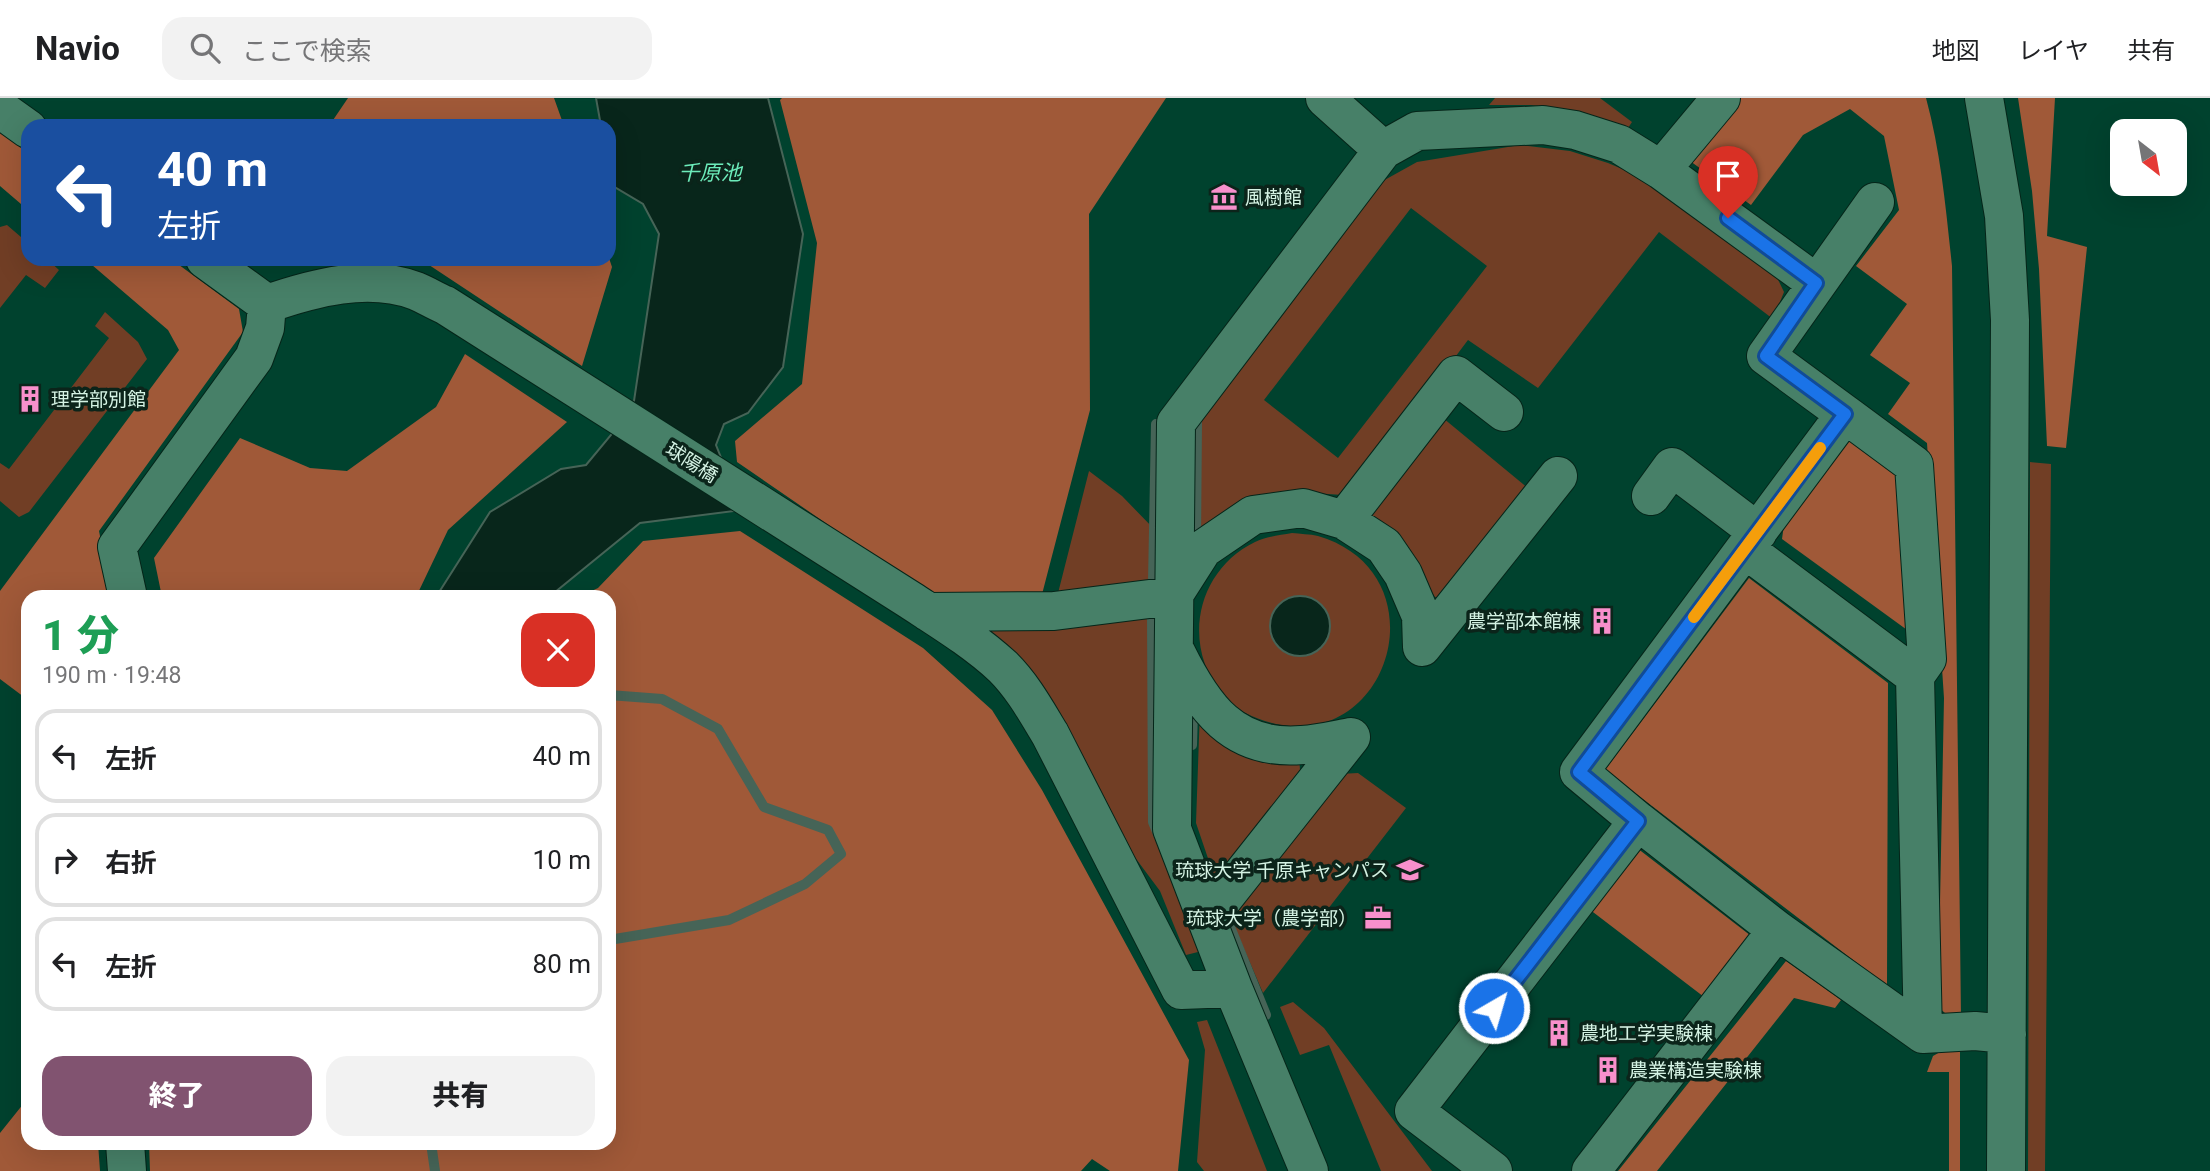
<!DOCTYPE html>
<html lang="ja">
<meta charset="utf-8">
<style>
:root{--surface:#fff;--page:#f2f2f2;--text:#202124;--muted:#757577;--line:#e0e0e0;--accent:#815370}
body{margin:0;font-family:Roboto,"Noto Sans JP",sans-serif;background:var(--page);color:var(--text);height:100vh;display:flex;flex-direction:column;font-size:26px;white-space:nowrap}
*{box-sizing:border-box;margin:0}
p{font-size:23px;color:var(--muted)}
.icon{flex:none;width:38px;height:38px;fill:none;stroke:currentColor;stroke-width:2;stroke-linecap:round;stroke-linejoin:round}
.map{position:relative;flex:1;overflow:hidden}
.panel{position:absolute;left:21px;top:492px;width:595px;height:560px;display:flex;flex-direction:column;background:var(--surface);border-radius:21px;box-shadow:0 7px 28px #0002}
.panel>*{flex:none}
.guide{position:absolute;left:21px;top:21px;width:595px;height:147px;border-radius:21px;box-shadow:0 7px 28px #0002;background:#1a4fa0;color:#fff;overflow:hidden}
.needle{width:46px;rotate:149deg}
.tools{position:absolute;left:2110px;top:21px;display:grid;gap:14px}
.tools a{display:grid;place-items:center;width:77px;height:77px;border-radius:14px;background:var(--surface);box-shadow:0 7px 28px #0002;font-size:35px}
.pin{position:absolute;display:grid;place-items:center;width:60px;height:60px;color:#fff;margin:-72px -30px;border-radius:50% 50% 50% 0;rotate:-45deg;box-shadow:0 0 7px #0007}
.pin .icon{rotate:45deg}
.me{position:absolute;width:77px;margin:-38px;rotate:38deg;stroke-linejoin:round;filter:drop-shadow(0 0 5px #0008)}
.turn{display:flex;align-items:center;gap:24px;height:147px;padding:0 21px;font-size:32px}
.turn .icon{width:91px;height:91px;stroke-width:2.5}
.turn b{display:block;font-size:49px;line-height:60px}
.round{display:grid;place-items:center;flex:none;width:74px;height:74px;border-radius:21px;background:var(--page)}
.summary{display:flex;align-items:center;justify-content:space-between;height:119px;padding:0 21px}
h1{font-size:42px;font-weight:800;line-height:52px;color:#1e9e55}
.button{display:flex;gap:14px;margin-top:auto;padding:14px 21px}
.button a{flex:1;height:80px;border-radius:21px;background:var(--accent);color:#fff;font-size:28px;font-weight:800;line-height:80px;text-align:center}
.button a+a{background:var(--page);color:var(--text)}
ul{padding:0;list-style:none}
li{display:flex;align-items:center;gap:21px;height:94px;margin:0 14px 10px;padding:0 7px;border:4px solid var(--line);border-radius:21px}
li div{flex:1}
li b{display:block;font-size:26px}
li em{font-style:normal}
header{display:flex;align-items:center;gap:42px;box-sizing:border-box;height:98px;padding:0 35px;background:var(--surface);border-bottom:2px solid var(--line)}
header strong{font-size:33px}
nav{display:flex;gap:38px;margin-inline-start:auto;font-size:24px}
.search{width:490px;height:63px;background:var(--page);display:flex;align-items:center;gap:18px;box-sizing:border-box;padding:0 24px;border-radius:21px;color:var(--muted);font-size:26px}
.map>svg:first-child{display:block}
</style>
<header>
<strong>Navio</strong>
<div class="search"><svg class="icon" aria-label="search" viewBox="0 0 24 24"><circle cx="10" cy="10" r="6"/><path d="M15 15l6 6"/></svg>ここで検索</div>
<nav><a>地図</a><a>レイヤ</a><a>共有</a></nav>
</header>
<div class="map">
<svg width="2210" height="1073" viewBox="0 0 2210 1073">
<rect width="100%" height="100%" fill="#00422e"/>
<path fill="#713e25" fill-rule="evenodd" d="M1495,0H1600L1632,24L1628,30L1579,13L1531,7H1489Z
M1520,47L1570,53L1608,65L1653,84L1772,169L1784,194L1773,221L1659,134L1538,290L1468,242L1356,391L1343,397L1312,395L1196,445L1197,324L1372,89L1417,64ZM1411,110L1487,168L1338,360L1264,302Z
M7,127L28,145V161H47L59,172L45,190L26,177L0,210V129Z
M105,214L138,244L147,261L29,414L19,419L0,403V365L9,371L109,240L95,228Z
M1443,320L1529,391L1444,499H1435C1425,485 1420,468 1411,453C1400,437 1385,426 1369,415Z
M2030,364L2051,366L2045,1073H2028Z
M1089,373L1122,398L1155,432L1153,484L1055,507Z
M1292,435C1300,436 1310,436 1318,438C1441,474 1393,651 1276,626C1255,621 1236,613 1222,596C1181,546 1197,472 1255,444C1266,439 1280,437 1292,435Z
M1152,515L1153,724L1202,853L1186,857L1160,793L1125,746L981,521Z
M1200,611L1299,659L1300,672L1215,781L1196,725Z
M1358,675L1406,710L1263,895L1229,816L1340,676Z
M1293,904L1324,930L1432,1073H1381L1329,947L1300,957L1280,909Z
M1207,922L1267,1073H1204L1197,1064L1205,952L1197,924Z"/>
<path fill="#a05938" d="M348,0H554L564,28H329Z
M782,0H1166L1089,116L1090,312L1040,504L939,503L737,364L735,343L802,286L817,145L780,2Z
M1739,0H1926C1941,55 1946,112 1952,168L1961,920L1945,915L1938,909L1944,600L1927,345L1888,316L1910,285L1870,257L1907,206L1856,168L1899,112L1884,38L1850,11L1803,37L1751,107L1690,63Z
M2018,0H2055L2047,138L2087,149L2066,350L2047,348L2039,171L2032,93Z
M0,34L28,55V112L0,88Z
M609,160L612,169L582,268L420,161Z
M85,161H171L239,211L243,234L99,433L112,499H28V602L0,581V493L179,252L168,232Z
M465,256L567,324L448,432L416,499H162L154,460L240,340L310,370L347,373L436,309Z
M1845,339L1901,379L1914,537L1782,441L1785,419Z
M740,433L923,550L992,612L1042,692L1189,962L1178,1073H1110L1092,1061L1081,1073H150L149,1045H609V499H579L598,490L643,443Z
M1749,480L1888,585L1887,888L1605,672Z
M1637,750L1755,841L1708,902L1589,811Z
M1786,863L1841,902L1835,910L1794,900L1657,1073H1618Z
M1960,949V1073H1949V974H1927L1933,958L1947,950Z
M28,1000V1045H98L100,1073H0V1035Z"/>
<path fill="#08261b" stroke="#466457" stroke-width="2" d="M596,0H768L803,136L783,269L748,315L724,326L716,347L742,412L640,425L549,499H436L490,414L561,371L586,367L611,337L634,303L659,136L643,106L613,88L609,70V28H601Z
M1270 528a30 30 0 1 1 60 0a30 30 0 1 1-60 0Z"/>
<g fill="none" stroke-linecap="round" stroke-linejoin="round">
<path stroke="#466457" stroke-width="10" d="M1196,444L1197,324
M1153,484L1156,326
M1152,515L1153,724L1158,736
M609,597L662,601L718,631L764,709L828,732L841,756L805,786L729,822L609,842
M1192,647L1193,614
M1226,819L1266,917
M431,1045L435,1073"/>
<defs>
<path id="minor" d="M1325,0L1383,52
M1984,0L2004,118L2010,222L2006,1073
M0,11L28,31
M1661,72L1721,0
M1875,104L1766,258L1845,316L1579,674L1638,723L1777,832L1923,936L1975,933L2007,936
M205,161L267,206
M267,206C313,190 368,175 416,193C426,197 435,203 445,207L910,502C942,523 975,543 1003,569C1023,589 1036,613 1050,636L1181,892L1233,890L1309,1073
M1845,316L1914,367L1927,561L1915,578
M1651,398L1672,369L1758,434
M1344,422L1456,277L1504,314
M1745,451L1915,578L1923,936
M128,499L117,449L254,260L265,230L267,206
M928,514L1054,513L1173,498L1203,451L1253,417L1303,410L1344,422L1384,448L1403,476L1421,518L1422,549L1558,378
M1176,554C1203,609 1233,653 1302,647C1318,646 1335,642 1351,639L1207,821
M1233,890L1172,731L1176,325L1383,52L1417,33L1543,27L1575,32L1619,46L1661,72L1816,185
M125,1045L127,1073
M1493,1073L1414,1013L1638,723
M1591,1073L1777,832"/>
</defs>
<use href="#minor" stroke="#052519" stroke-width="40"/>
<use href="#minor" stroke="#478068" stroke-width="38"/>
</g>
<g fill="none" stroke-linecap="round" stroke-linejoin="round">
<defs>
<path id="route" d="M1494,910L1638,723L1579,674L1845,316L1766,258L1816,185L1728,120"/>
</defs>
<use href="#route" stroke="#114b97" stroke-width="18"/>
<use href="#route" stroke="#1a73e8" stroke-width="12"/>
<path stroke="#f59e0b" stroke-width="12" d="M1694,519L1820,350"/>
</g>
<defs>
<symbol id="museum-bare" viewBox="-9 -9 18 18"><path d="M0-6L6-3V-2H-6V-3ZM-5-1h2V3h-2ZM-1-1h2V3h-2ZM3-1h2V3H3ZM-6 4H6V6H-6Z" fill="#f890cc" stroke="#0b241a" stroke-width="2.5" paint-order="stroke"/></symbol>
<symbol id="building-bare" viewBox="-9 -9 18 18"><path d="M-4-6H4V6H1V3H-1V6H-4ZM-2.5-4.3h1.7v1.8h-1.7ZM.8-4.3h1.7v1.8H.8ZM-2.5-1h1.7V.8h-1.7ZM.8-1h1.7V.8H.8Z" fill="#f890cc" stroke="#0b241a" stroke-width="2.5" paint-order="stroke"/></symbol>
<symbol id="university-bare" viewBox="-9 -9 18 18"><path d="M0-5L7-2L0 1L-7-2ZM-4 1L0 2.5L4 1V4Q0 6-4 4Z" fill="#f890cc" stroke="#0b241a" stroke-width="2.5" paint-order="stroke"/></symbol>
<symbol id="office-bare" viewBox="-9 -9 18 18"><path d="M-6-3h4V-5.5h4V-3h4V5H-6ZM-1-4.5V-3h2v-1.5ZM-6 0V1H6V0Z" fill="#f890cc" stroke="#0b241a" stroke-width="2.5" paint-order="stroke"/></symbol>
</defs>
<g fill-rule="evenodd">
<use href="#museum-bare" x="1205" y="80" width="38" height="38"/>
<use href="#building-bare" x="11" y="282" width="38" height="38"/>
<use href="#building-bare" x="1583" y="504" width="38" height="38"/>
<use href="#university-bare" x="1391" y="753" width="38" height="38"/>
<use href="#office-bare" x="1359" y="801" width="38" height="38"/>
<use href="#building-bare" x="1540" y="916" width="38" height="38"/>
<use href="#building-bare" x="1589" y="953" width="38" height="38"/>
</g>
<g text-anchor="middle" stroke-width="7" stroke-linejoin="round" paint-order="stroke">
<g font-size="19" fill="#d5f3e4" stroke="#0b241a" text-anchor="start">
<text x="1245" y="106">風樹館</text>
<text x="51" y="308">理学部別館</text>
<text x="1581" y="530" text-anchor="end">農学部本館棟</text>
<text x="1389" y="779" text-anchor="end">琉球大学 千原キャンパス</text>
<text x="1357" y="827" text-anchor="end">琉球大学（農学部）</text>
<text x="1580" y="942">農地工学実験棟</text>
<text x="1629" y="979">農業構造実験棟</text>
</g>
<g font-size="19" fill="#d5f3e4" stroke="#0b241a">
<text transform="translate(692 364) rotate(32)" y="7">球陽橋</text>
</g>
<g font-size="21" font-style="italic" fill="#6cebba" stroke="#0b241a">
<text x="710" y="82">千原池</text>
</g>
</g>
</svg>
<div class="tools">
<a><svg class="needle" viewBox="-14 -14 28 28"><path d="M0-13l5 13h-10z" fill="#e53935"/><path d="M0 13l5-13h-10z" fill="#757577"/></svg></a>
</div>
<div class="pin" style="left:1728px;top:120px;background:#d93025"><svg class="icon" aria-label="arrive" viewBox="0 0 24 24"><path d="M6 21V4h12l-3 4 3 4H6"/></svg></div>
<svg class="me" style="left:1494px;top:910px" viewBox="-20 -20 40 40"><circle r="17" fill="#1a73e8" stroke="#fff" stroke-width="3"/><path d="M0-11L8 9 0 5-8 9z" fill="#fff"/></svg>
<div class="guide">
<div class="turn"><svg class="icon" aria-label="left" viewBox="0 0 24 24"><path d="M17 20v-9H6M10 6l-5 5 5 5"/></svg><div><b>40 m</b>左折</div></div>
</div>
<section class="panel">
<div class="summary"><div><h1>1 分</h1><p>190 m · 19:48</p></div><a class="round" style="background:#d93025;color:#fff"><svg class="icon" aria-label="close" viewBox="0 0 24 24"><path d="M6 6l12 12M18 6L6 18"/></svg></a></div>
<ul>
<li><svg class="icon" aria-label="left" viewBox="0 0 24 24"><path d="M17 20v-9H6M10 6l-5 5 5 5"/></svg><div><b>左折</b></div><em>40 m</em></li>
<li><svg class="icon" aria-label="right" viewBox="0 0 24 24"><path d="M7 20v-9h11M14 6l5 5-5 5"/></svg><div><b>右折</b></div><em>10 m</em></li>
<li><svg class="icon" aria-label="left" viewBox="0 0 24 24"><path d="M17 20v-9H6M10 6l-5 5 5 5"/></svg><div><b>左折</b></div><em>80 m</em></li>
</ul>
<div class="button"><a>終了</a><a>共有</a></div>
</section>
</div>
